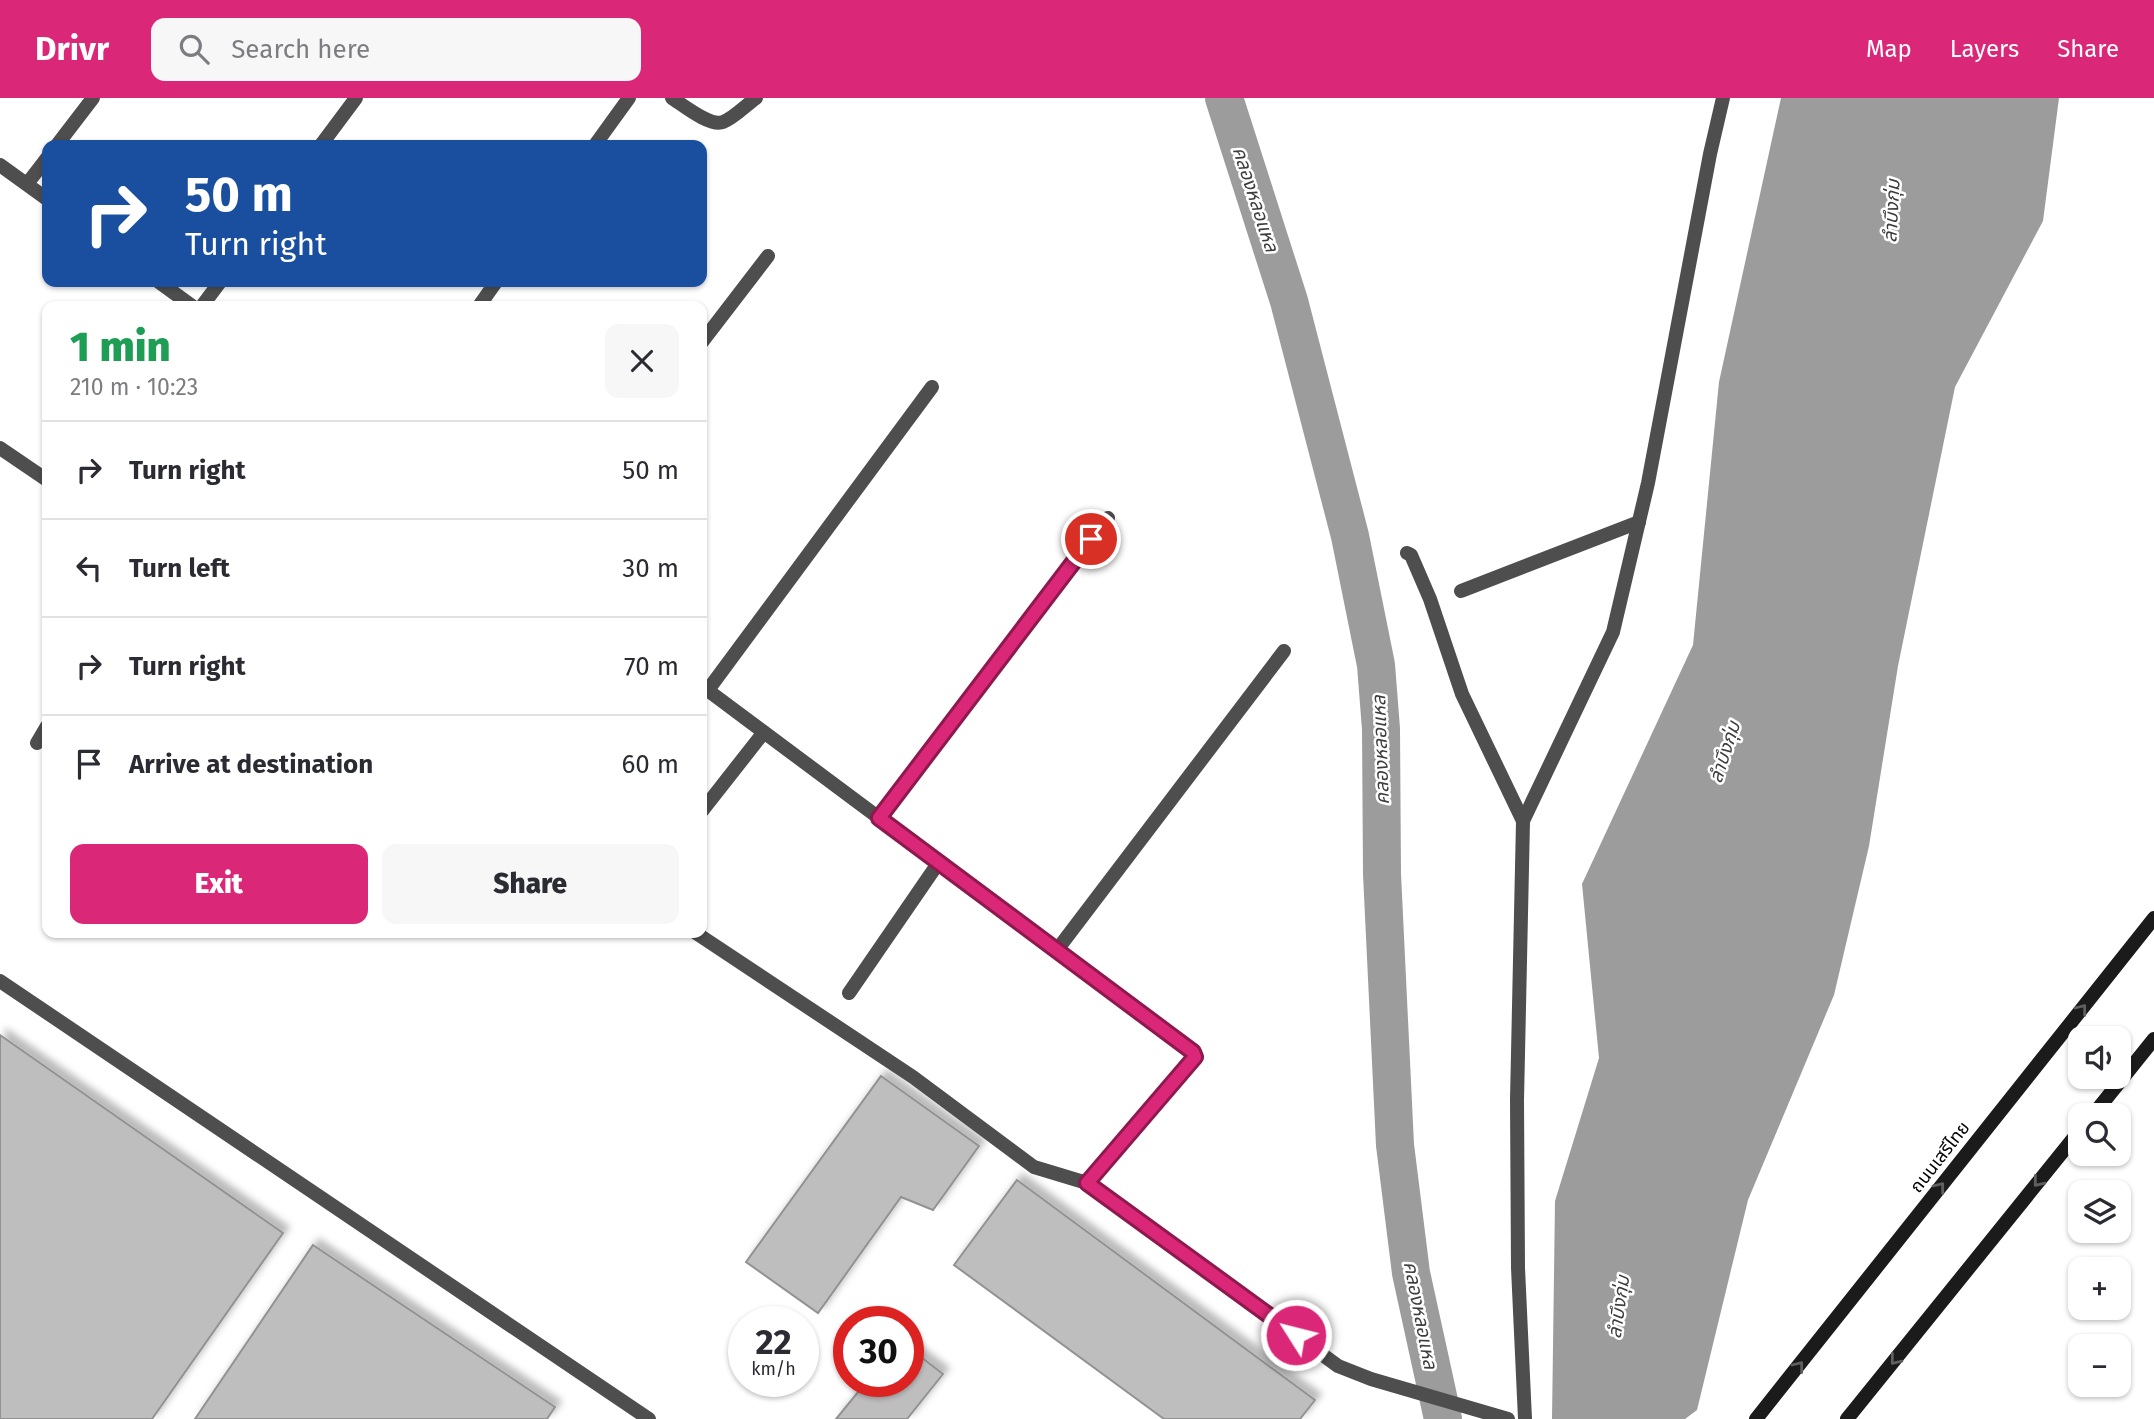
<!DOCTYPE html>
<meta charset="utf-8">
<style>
:root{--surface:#fff;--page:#f7f7f7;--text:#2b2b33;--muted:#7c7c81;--line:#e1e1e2;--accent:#db2777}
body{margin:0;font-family:"Fira Sans","Noto Sans Thai",sans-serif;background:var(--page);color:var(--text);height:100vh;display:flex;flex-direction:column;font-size:26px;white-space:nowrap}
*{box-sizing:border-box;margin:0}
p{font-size:23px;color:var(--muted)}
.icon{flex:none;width:38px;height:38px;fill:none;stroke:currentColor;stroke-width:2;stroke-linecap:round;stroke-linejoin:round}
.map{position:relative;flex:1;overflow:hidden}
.side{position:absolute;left:42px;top:203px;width:665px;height:637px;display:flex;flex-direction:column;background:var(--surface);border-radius:14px;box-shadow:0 2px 5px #0004}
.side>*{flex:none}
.banner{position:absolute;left:42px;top:42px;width:665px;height:147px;border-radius:14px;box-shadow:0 2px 5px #0004;background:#1a4fa0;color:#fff;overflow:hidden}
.tools{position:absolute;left:2068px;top:928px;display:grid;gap:14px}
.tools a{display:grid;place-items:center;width:63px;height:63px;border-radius:14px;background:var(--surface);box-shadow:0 2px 5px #0004;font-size:35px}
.speed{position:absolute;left:728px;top:1208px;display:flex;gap:14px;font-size:35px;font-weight:700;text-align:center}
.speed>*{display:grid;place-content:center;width:91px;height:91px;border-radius:50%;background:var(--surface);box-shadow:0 2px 5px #0004;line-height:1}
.speed small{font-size:18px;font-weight:400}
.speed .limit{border:10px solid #d22;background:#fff;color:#111}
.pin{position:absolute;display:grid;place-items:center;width:60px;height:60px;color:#fff;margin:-30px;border:4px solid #fff;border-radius:50%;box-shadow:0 2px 7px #0007}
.me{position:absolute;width:77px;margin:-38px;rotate:306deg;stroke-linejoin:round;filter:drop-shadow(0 0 5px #0008)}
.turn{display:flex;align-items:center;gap:24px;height:147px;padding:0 28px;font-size:32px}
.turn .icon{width:91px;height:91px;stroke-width:2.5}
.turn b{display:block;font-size:49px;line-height:60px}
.round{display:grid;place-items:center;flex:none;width:74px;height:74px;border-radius:14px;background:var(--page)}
.headline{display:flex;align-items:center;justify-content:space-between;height:119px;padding:0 28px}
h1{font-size:42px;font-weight:800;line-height:52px;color:#1e9e55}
.primary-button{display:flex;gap:14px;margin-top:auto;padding:14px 28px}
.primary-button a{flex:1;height:80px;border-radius:14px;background:var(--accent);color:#fff;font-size:28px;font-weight:800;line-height:80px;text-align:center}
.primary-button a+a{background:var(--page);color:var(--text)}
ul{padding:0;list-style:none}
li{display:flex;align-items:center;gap:21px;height:98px;padding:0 28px;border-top:2px solid var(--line)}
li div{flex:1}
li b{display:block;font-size:26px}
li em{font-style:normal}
header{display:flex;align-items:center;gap:42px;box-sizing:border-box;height:98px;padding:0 35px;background:var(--accent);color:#fff}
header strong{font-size:33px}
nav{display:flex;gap:38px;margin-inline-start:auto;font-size:24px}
.search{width:490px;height:63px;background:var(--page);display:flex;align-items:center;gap:18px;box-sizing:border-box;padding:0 24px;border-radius:14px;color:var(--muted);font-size:26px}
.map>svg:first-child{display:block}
</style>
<header>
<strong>Drivr</strong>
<div class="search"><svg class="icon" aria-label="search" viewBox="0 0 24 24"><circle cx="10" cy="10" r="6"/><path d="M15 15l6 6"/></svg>Search here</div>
<nav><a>Map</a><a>Layers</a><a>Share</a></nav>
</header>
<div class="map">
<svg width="2154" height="1321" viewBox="0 0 2154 1321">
<defs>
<filter id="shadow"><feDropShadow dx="6" dy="-6" stdDeviation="3.5" flood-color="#0004"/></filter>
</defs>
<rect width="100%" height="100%" fill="#fff"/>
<path fill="#9c9c9c" d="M1781,0H2059L2043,123L1955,289L1898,568L1869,748L1834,897L1748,1102L1697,1312L1685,1321H1552L1555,1103L1599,960L1582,786L1693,547L1719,284Z"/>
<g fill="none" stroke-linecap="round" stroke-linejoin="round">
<path stroke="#9c9c9c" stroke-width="38" d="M1224,0L1289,203L1350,438L1376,567L1381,631L1382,776L1395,1047L1411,1175L1443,1321"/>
</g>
<path fill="#bebebe" stroke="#929292" stroke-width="2" filter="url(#shadow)" d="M0,937L283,1135L152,1321H0Z
M881,978L979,1048L933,1112L901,1099L818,1215L746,1164Z
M1017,1082L1315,1302L1300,1321H1164L954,1167Z
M313,1147L555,1309L547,1321H195Z
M908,1249L943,1276L907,1321H836L867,1283H908Z"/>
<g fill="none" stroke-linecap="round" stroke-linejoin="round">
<path stroke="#4e4e4e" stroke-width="14" d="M1461,493L1639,424
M0,883L649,1321"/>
<path stroke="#4e4e4e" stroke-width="14" d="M672,0C683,7 710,29 723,24C734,20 746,7 756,0
M57,47L93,0
M321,47L356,0
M595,47L629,0
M0,67L47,101
M27,86L47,60
M159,184L192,208
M202,208L220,184
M479,208L496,184
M702,244L768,158
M0,350L47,382
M1407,455L1411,457L1430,501L1462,596L1523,723
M702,588L1193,954L1195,959L1087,1085L1338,1268L1371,1281L1508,1321
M708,592L932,289
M37,645L47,628
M702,713L764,634
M879,720L1108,420
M696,835L913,979L1034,1069L1087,1085
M1057,852L1284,553
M849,895L939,764
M1525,1321L1518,1170L1517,1002L1523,723L1613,534L1648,385L1710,56L1723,0"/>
<path stroke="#1b1b1b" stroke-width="14" d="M2093,1017L2154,941
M1756,1321L2154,820
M1847,1321L2081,1031"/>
</g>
<defs><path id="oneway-chevron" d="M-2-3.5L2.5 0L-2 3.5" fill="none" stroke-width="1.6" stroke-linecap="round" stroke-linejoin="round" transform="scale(1.75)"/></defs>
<g stroke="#5f5f5f">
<use href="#oneway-chevron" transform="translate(2082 911) rotate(-52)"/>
<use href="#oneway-chevron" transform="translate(2038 1084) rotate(129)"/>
<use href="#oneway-chevron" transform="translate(1940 1089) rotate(-52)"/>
<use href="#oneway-chevron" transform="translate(1895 1262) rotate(129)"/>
<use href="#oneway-chevron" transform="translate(1799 1268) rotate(-52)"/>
</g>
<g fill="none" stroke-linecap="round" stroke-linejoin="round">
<defs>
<path id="route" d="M1091,441L879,720L1193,954L1195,959L1087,1085L1296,1237"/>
</defs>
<use href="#route" stroke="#8e194d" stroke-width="18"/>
<use href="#route" stroke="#db2777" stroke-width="12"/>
</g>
<g text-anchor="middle" stroke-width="5" stroke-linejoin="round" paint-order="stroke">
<g font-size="18" fill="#000" stroke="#fff">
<text transform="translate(1940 1059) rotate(-52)" y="6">ถนนเสรีไทย</text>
</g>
<g font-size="19" font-style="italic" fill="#3d3d3d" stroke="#fff">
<text transform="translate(1256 101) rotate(72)" y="7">คลองหลอแหล</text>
<text transform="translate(1891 113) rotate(-87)" y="7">ลำบึงกุ่ม</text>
<text transform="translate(1380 652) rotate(-92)" y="7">คลองหลอแหล</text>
<text transform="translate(1724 654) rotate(-72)" y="7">ลำบึงกุ่ม</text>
<text transform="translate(1618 1209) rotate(-82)" y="7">ลำบึงกุ่ม</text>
<text transform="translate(1421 1217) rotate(79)" y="7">คลองหลอแหล</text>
</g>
</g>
</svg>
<div class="tools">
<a><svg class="icon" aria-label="sound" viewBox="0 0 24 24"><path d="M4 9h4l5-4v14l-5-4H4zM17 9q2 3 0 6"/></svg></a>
<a><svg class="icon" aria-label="search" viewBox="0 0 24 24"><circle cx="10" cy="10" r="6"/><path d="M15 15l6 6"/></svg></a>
<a><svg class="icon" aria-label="layers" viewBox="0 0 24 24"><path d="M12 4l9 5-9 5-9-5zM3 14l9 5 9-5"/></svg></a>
<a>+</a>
<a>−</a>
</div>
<div class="speed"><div>22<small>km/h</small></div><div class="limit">30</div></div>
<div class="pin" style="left:1091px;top:441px;background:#d93025"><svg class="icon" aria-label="arrive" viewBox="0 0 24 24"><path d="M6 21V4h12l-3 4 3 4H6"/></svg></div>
<svg class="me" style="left:1296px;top:1237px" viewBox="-20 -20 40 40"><circle r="17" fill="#db2777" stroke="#fff" stroke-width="3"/><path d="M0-11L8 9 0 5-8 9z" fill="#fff"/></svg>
<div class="banner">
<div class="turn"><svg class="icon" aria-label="right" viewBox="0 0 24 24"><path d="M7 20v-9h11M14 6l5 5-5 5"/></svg><div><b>50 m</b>Turn right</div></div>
</div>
<section class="side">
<div class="headline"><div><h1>1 min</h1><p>210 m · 10:23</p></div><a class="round"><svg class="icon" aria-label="close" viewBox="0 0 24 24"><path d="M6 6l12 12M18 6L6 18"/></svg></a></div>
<ul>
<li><svg class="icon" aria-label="right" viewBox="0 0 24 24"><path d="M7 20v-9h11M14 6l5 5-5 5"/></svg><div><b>Turn right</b></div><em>50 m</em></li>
<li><svg class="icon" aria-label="left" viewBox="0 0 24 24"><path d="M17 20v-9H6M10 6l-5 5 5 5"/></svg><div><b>Turn left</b></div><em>30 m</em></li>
<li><svg class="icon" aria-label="right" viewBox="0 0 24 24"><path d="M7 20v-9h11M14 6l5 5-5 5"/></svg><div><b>Turn right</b></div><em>70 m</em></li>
<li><svg class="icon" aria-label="arrive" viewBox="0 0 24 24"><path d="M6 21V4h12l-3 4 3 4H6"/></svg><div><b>Arrive at destination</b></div><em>60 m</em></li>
</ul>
<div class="primary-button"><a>Exit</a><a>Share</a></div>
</section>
</div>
